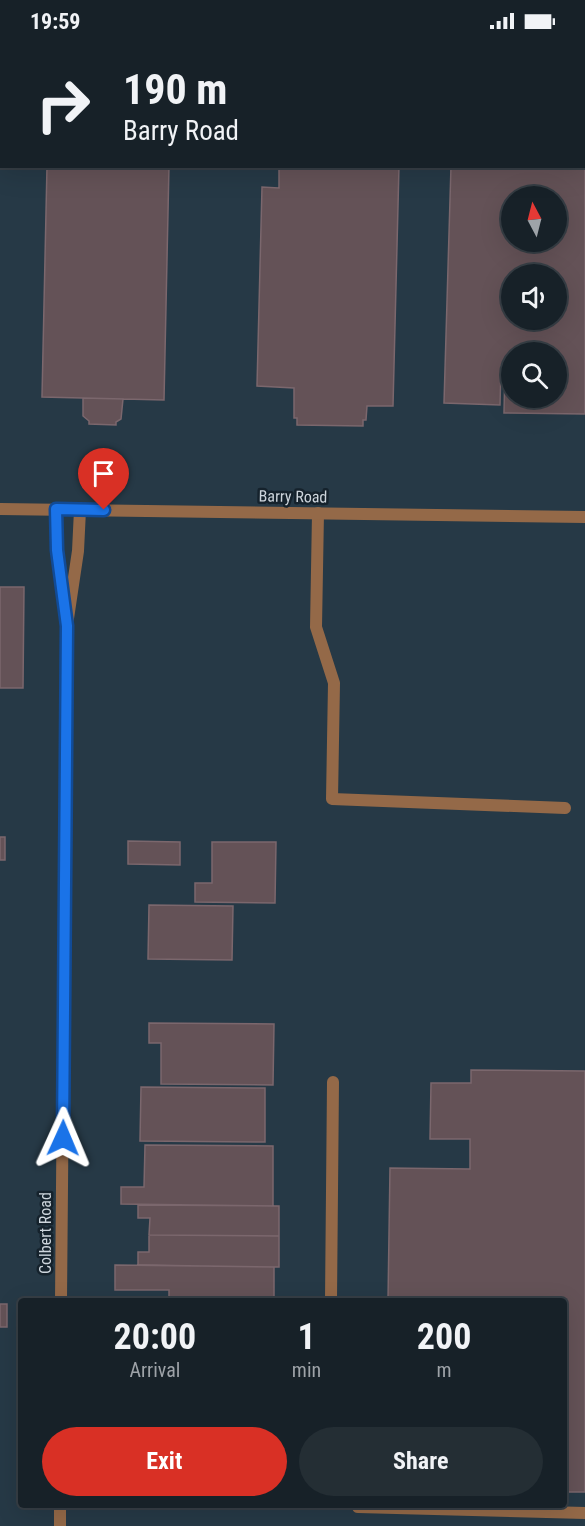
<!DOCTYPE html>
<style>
:root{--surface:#172128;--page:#242e34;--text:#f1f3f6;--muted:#9ea3a8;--line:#363e45;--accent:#d93025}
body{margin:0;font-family:"Roboto Condensed",sans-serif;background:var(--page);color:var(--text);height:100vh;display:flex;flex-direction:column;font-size:22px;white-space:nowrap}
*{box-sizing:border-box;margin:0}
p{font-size:20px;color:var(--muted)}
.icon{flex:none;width:33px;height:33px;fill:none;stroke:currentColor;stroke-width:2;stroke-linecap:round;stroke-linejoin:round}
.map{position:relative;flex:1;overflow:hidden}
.panel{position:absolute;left:18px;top:1256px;width:549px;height:210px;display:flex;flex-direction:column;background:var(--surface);border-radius:6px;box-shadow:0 6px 24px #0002,0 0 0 2px var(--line)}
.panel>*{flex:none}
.banner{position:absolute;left:0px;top:0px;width:585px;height:126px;box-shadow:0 6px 24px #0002,0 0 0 2px var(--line);background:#172128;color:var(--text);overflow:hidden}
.needle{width:39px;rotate:353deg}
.buttons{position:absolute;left:501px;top:144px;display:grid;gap:12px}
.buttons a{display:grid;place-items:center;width:66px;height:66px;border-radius:50%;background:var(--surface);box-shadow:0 6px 24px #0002,0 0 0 2px var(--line);font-size:30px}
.pin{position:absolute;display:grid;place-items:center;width:51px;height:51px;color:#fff;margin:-62px -26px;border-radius:50% 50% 50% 0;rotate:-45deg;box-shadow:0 0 6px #0007}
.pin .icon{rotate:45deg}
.me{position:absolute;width:66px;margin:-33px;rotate:1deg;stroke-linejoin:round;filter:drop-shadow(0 0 4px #0008)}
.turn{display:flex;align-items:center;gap:21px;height:126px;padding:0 24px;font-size:27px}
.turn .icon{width:78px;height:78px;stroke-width:2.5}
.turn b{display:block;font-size:42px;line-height:51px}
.eta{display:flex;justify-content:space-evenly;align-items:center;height:102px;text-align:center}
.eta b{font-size:36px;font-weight:700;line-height:42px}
.cta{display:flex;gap:12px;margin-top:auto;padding:12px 24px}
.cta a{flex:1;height:69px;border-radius:36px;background:var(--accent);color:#fff;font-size:24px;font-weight:700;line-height:69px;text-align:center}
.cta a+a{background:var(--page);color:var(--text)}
.status{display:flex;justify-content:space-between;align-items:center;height:42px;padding:0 30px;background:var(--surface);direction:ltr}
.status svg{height:16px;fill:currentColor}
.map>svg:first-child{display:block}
</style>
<div class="status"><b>19:59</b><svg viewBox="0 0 49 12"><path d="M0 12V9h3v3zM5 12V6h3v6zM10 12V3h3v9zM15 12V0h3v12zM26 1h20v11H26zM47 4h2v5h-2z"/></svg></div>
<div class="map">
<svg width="585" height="1484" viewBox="0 0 585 1484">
<rect width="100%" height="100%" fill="#1f2c36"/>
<path fill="#263946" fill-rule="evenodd" d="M0,0H585V1484H0ZM2,2H584V124H2ZM512,154H556V200H512ZM512,232H556V278H512ZM512,310H556V356H512ZM21,1258H564V1462H21Z"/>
<path fill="#645257" stroke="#7b676d" stroke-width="1.5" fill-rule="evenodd" d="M50,0H172L50,2Z
M266,0H402L266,2Z
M454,0H585V372L504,371L505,324H501L500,363L444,361L451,124H584V2ZM512,154H556V200H512ZM512,232H556V278H512ZM512,310H556V356H512Z
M47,124H169L164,358L42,355Z
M279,124H399L393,364H367L366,378H363V384L297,383V376H294V346L257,344L262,145L279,146Z
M83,356L123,357L121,377L116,380V383L89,382V379L83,374Z
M0,545H24L23,646H0Z
M0,795H5V818H0Z
M128,799L180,800V823L128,822Z
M212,800H276L275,861L195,860V841H212Z
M149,863L233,864L232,918L148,917Z
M149,981L274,982L273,1043L161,1042V1001H149Z
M471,1028L585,1029V1450H564V1258H388L390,1126L470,1127V1097H430L431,1041H471Z
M141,1045L265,1046V1100L140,1099Z
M145,1103L273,1104V1164L121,1162V1145H144Z
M138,1163L279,1164V1194L149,1193L150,1176H138Z
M149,1193L279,1194V1225L138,1223V1210H149Z
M115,1223L274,1225V1258H169V1248H115Z
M0,1262H7V1285H0Z
M186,1462H272V1467L186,1466Z"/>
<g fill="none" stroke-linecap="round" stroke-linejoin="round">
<path stroke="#946948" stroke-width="12" d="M318,471L316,585L334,641L332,757L565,766
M331,1258L333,1040
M357,1462L358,1465L585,1471"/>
<path stroke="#946948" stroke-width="12" d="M0,467L585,475
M56,467L57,508L65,567
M61,1258L67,583L78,509L80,468
M60,1484V1462"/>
</g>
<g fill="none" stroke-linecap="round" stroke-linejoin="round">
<defs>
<path id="route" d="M63,1096L67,584L57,508L56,467L104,468"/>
</defs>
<use href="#route" stroke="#114b97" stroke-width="15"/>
<use href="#route" stroke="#1a73e8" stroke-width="10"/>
</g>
<g text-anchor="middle" stroke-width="5" stroke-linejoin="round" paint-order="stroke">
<g font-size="16" fill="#cdd5dc" stroke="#15222c">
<text transform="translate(293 454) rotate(1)" y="6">Barry Road</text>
<text transform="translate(45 1191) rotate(-90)" y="6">Colbert Road</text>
</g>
</g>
</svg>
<div class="buttons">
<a><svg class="needle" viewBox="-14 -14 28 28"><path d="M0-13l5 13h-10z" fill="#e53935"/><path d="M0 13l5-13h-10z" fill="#9ea3a8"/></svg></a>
<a><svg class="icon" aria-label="sound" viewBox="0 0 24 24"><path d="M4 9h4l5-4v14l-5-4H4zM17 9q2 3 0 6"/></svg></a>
<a><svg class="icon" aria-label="search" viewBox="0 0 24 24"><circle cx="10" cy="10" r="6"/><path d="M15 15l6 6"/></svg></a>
</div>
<div class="pin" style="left:104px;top:468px;background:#d93025"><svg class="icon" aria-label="arrive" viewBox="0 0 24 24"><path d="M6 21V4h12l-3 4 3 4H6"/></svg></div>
<svg class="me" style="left:63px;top:1096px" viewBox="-20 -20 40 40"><path d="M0-17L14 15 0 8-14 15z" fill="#1a73e8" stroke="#fff" stroke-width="4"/></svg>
<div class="banner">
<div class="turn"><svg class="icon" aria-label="right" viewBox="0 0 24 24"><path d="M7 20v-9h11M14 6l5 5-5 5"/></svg><div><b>190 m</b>Barry Road</div></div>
</div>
<section class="panel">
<div class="eta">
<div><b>20:00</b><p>Arrival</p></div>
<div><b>1</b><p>min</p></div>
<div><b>200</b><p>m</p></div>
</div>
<div class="cta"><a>Exit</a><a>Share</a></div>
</section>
</div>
